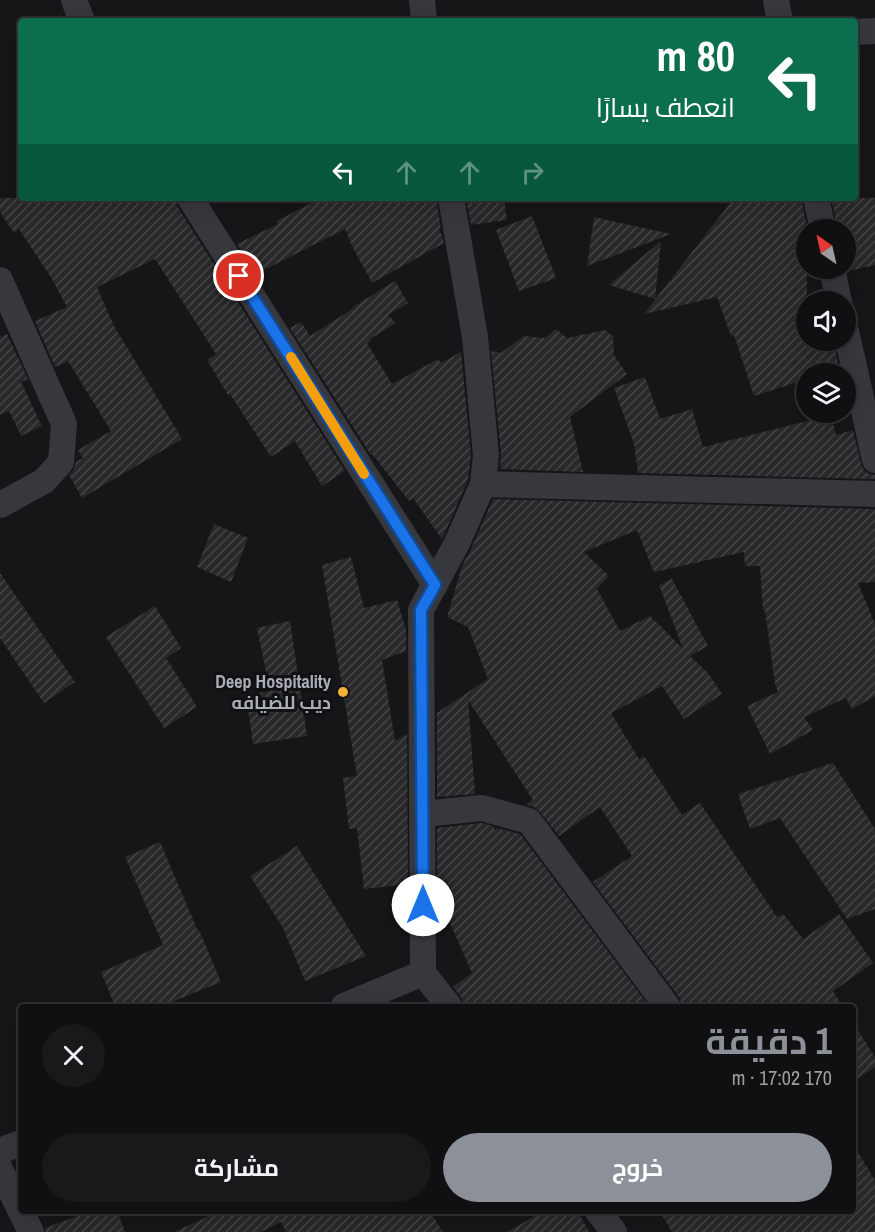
<!DOCTYPE html>
<html lang="ar">
<meta charset="utf-8">
<style>
:root{--surface:#101012;--page:#19191b;--text:#f1f3f6;--muted:#9c9d9f;--line:#303032;--accent:#8c9099}
body{margin:0;font-family:"Archivo Narrow",Cairo,sans-serif;background:var(--page);color:var(--text);direction:rtl;height:100vh;display:flex;flex-direction:column;font-size:22px;white-space:nowrap}
*{box-sizing:border-box;margin:0}
p{font-size:20px;color:var(--muted)}
.icon{flex:none;width:33px;height:33px;fill:none;stroke:currentColor;stroke-width:2;stroke-linecap:round;stroke-linejoin:round}
.map{position:relative;flex:1;overflow:hidden;direction:ltr}
.details{position:absolute;left:18px;top:1004px;width:838px;height:210px;display:flex;flex-direction:column;background:var(--surface);border-radius:6px;box-shadow:0 6px 24px #0002,0 0 0 2px var(--line);direction:rtl}
.details>*{flex:none}
.banner{position:absolute;left:18px;top:18px;width:840px;height:183px;border-radius:6px;box-shadow:0 6px 24px #0002,0 0 0 2px var(--line);direction:rtl;background:#0b6e4f;color:#fff;overflow:hidden}
.needle{width:39px;rotate:326deg}
.tools{position:absolute;left:796px;top:219px;display:grid;gap:12px}
.tools a{display:grid;place-items:center;width:60px;height:60px;border-radius:50%;background:var(--surface);box-shadow:0 6px 24px #0002,0 0 0 2px var(--line);font-size:30px}
.pin{position:absolute;display:grid;place-items:center;width:51px;height:51px;color:#fff;margin:-26px;border:3px solid #fff;border-radius:50%;box-shadow:0 2px 6px #0007}
.me{position:absolute;width:66px;margin:-33px;rotate:0deg;stroke-linejoin:round;filter:drop-shadow(0 0 4px #0008)}
.turn{display:flex;align-items:center;gap:21px;height:126px;padding:0 24px;font-size:27px}
.turn .icon{width:78px;height:78px;stroke-width:2.5}
.turn b{display:block;font-size:42px;line-height:51px}
.lanes{display:flex;align-items:center;height:57px;padding:0 24px;background:#0003;justify-content:center;gap:30px;direction:ltr}
.lanes .off{opacity:.35}
.round{display:grid;place-items:center;flex:none;width:63px;height:63px;border-radius:32px;background:var(--page)}
.head{display:flex;align-items:center;justify-content:space-between;height:102px;padding:0 24px}
h1{font-size:36px;font-weight:700;line-height:45px;color:var(--accent)}
.cta{display:flex;gap:12px;margin-top:auto;padding:12px 24px}
.cta a{flex:1;height:69px;border-radius:36px;background:var(--accent);color:#fff;font-size:24px;font-weight:700;line-height:69px;text-align:center}
.cta a+a{background:var(--page);color:var(--text)}
.map>svg:first-child{display:block}
</style>
<div class="map">
<svg width="875" height="1232" viewBox="0 0 875 1232">
<defs>
<pattern id="building-hatch" width="6" height="6" patternUnits="userSpaceOnUse" patternTransform="scale(1.5)"><rect width="6" height="6" fill="#29292c"/><path d="M-1 1l2-2M0 6l6-6M5 7l2-2" fill="none" stroke="#454548"/></pattern>
</defs>
<rect width="100%" height="100%" fill="#161618"/>
<path fill="url(#building-hatch)" d="M0,198H175L177,206L345,471L322,486L295,441L271,457L230,394L228,395L207,360L216,354L155,259L97,287L114,326L182,439L82,498L69,475L73,471L76,462L83,458L78,450L111,431L68,361L55,367L35,321L67,307L52,279L19,229L14,233L0,212Z
M322,198H436L441,229H439L442,236L444,243L372,283L352,246L345,229L256,274L237,244L278,224L276,221Z
M466,198H504L507,220L471,225Z
M734,198H801L807,227V340H833L839,368L823,374H807V379L754,396L734,335L731,336L717,297L644,314Z
M831,198H875V265L848,271L846,263V230H838Z
M532,216L556,278L519,291L496,230Z
M594,217L671,234L587,266Z
M661,241L655,299L609,285Z
M395,281L408,303L388,315L396,323L370,339L371,340L367,343L392,384L438,359L441,363L461,352L471,455L468,480L442,539L413,498L409,501L372,454L371,455L290,328L301,322L310,336L354,308L353,307Z
M556,329L567,338L605,330L613,336L614,355L627,374L570,417L583,472L500,469L501,454L491,351L501,353L524,336L545,338Z
M7,334L28,379L21,382L42,426L21,436L9,411L0,415V335L1,337Z
M645,377L660,419L692,409L703,447L831,415L836,435L853,430L861,464L864,471L870,474L875,475V479L638,473L634,444L614,388Z
M493,499L875,509V582L858,583L875,624V696L852,709L846,698L804,717L813,730L770,754L747,706L778,692L775,684L765,610H763L760,566H745L744,552L654,572L637,530L584,552L609,576L597,589L620,631L650,616L683,649L659,585L672,579L708,646L690,656L708,673L722,694L684,719L662,686L611,713L639,759L644,756L682,815L700,803L777,917L783,914L803,939L839,914L873,963L833,991L842,1006H682L679,997L593,882L632,856L600,807L559,836L540,812L534,807L527,805L533,800L468,700L475,794L437,797V713L488,679L468,627L447,617L462,566L471,549Z
M214,524L248,538L231,582L197,567Z
M351,557L364,608L397,600L406,630V651L382,660L395,741L407,734L408,884L364,889L357,828L349,829L343,778L357,776L322,565Z
M0,573L75,682L44,703L0,638Z
M155,606L181,648L166,658L197,707L164,728L106,637Z
M290,621L307,736L253,744L246,695L270,691L257,628Z
M833,763L875,829V909L847,919L780,818L750,829L738,794Z
M481,823L493,826L495,830L497,828L520,834L649,1006H464L461,997L453,987L472,973L441,903V880H437V828Z
M160,842L198,931L199,930L221,982L162,1006H115L101,972L163,945L125,857Z
M297,846L366,956L305,981L283,928L250,876Z
M854,1024L875,1057V1067L854,1081Z
M854,1146L875,1180V1232H672L659,1210H854Z
M94,1210H117L125,1232H46L45,1228Z
M222,1210H429L443,1232H286L281,1222L261,1232H174Z
M545,1210H577L589,1232H507Z"/>
<g fill="none" stroke-linecap="round" stroke-linejoin="round">
<path stroke="#37383d" stroke-width="26" d="M74,0L82,21
M422,0L424,21
M776,0L780,21
M855,32L875,31
M190,198L435,585
M816,198L823,230
M832,268L839,302
M0,280L64,424L61,462L44,481L0,505
M846,331L875,460
M483,484L875,494
M423,814L482,808L529,821L667,1006
M344,1006L423,973
M449,1006L423,973L421,610L457,543L483,484L486,455L475,337L451,198
M0,1151L21,1143
M0,1169L31,1232
M597,1210L614,1232"/>
</g>
<g fill="none" stroke-linecap="round" stroke-linejoin="round">
<defs>
<path id="route" d="M239,276L435,585L421,610L423,905"/>
</defs>
<use href="#route" stroke="#114b97" stroke-width="15"/>
<use href="#route" stroke="#1a73e8" stroke-width="10"/>
<path stroke="#f59e0b" stroke-width="10" d="M291,357L364,474"/>
</g>
<circle fill="#f2b134" stroke="#111113" stroke-width="2" cx="343" cy="692" r="6"/>
<g text-anchor="middle" stroke-width="6" stroke-linejoin="round" paint-order="stroke">
<g font-size="18" font-weight="bold" fill="#a8adb8" stroke="#111113" text-anchor="end">
<text x="331" y="688">Deep Hospitality<tspan x="331" dy="21">ديب للضيافه</tspan></text>
</g>
</g>
</svg>
<div class="tools">
<a><svg class="needle" viewBox="-14 -14 28 28"><path d="M0-13l5 13h-10z" fill="#e53935"/><path d="M0 13l5-13h-10z" fill="#9c9d9f"/></svg></a>
<a><svg class="icon" aria-label="sound" viewBox="0 0 24 24"><path d="M4 9h4l5-4v14l-5-4H4zM17 9q2 3 0 6"/></svg></a>
<a><svg class="icon" aria-label="layers" viewBox="0 0 24 24"><path d="M12 4l9 5-9 5-9-5zM3 14l9 5 9-5"/></svg></a>
</div>
<div class="pin" style="left:239px;top:276px;background:#d93025"><svg class="icon" aria-label="arrive" viewBox="0 0 24 24"><path d="M6 21V4h12l-3 4 3 4H6"/></svg></div>
<svg class="me" style="left:423px;top:905px" viewBox="-20 -20 40 40"><circle r="19" fill="#fff"/><path d="M0-13L10 11 0 6-10 11z" fill="#1a73e8"/></svg>
<div class="banner">
<div class="turn"><svg class="icon" aria-label="left" viewBox="0 0 24 24"><path d="M17 20v-9H6M10 6l-5 5 5 5"/></svg><div><b>80 m</b>انعطف يسارًا</div></div>
<div class="lanes"><svg class="icon" aria-label="left" viewBox="0 0 24 24"><path d="M17 20v-9H6M10 6l-5 5 5 5"/></svg><svg class="icon off" aria-label="ahead" viewBox="0 0 24 24"><path d="M12 20V5M6 11l6-6 6 6"/></svg><svg class="icon off" aria-label="ahead" viewBox="0 0 24 24"><path d="M12 20V5M6 11l6-6 6 6"/></svg><svg class="icon off" aria-label="right" viewBox="0 0 24 24"><path d="M7 20v-9h11M14 6l5 5-5 5"/></svg></div>
</div>
<section class="details">
<div class="head"><div><h1>1 دقيقة</h1><p>170 m · 17:02</p></div><a class="round"><svg class="icon" aria-label="close" viewBox="0 0 24 24"><path d="M6 6l12 12M18 6L6 18"/></svg></a></div>
<div class="cta"><a>خروج</a><a>مشاركة</a></div>
</section>
</div>
